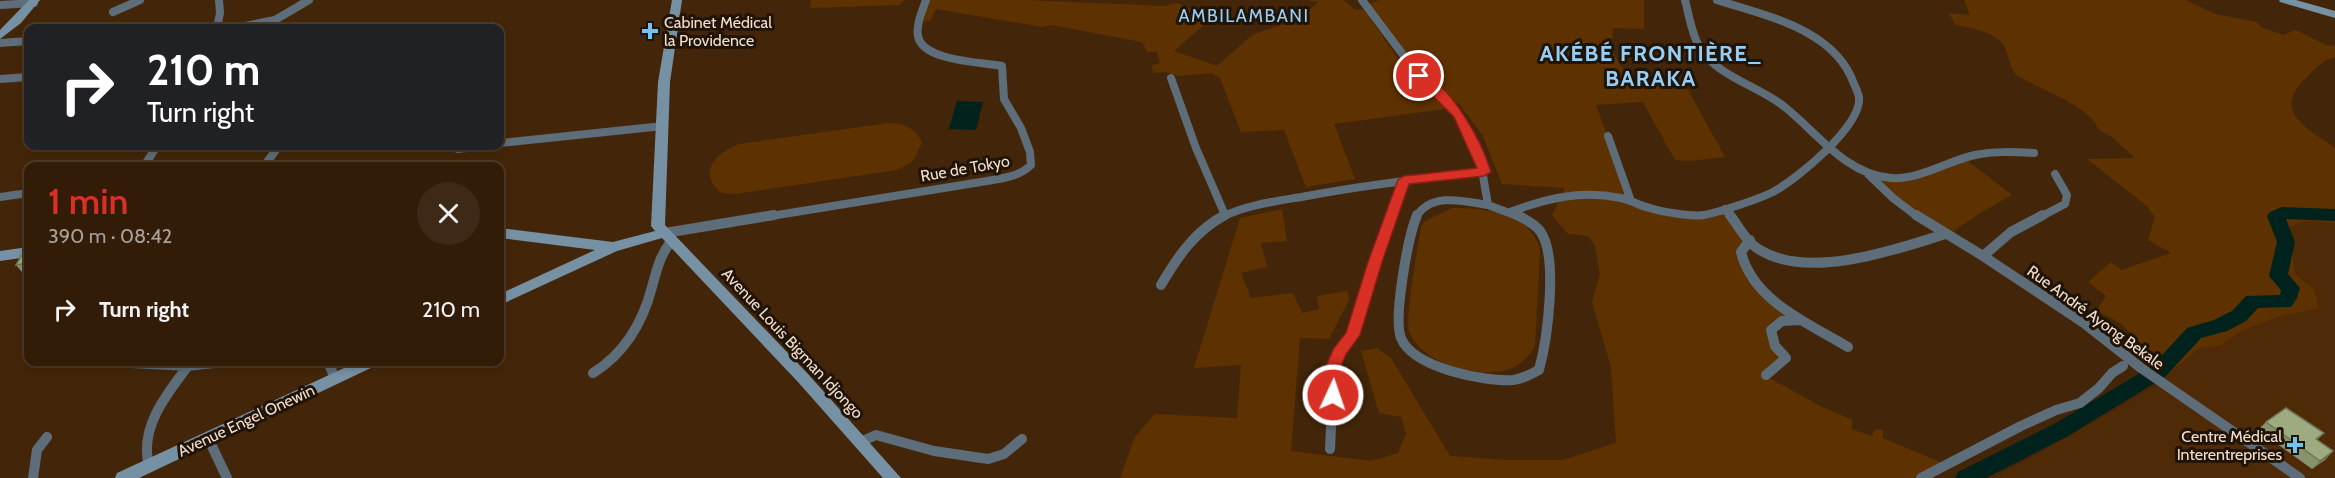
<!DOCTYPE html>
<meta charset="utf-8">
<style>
:root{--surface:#321c07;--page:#3d2915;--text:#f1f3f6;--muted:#a8a19b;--line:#4d3a28;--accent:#d93025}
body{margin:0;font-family:Cabin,sans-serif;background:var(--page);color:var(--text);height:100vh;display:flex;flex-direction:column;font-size:22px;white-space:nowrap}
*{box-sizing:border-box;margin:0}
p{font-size:20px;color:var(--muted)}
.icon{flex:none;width:33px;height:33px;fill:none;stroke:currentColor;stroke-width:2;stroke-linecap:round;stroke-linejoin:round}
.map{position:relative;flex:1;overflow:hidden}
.panel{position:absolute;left:24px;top:162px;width:480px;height:204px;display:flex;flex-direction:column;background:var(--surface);border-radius:12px;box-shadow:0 3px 9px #0003,0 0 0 2px var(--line)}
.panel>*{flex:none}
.hud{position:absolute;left:24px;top:24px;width:480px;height:126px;border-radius:12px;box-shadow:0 3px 9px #0003,0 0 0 2px var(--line);background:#202124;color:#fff;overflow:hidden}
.pin{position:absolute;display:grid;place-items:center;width:51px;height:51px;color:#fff;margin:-26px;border:3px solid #fff;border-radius:50%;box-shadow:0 2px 6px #0007}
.me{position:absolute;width:66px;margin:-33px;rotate:3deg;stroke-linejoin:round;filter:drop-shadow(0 0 4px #0008)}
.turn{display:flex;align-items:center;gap:21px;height:126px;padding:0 24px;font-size:27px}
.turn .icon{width:78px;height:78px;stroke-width:2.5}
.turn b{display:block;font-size:42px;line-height:51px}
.round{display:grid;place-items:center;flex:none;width:63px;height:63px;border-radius:32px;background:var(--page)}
.head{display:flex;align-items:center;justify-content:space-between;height:102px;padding:0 24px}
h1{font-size:36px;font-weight:600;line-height:45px;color:var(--accent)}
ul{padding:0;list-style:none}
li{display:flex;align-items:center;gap:18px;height:90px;padding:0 24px}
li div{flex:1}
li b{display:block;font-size:22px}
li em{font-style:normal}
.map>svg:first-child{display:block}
</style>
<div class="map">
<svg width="2335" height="478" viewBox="0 0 2335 478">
<rect width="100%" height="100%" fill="#432609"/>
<path fill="#4e2a06" d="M2306,221L2335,223V478H2307L2163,378L2200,347L2221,345L2243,330L2281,316L2319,309L2314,289L2295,274L2290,227Z
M2157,385L2294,478H1991L2034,456Z"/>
<path fill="#5e3100" d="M811,0H904L900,5L810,8Z
M922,0H1026L1164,6L1177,3L1213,17L1174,51L1217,66L1252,35L1301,18L1318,2L1307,0H1344L1354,9L1364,10L1411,77L1445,109L1334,124L1355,179L1306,187L1284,130L1241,132L1220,78L1211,73L1179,76L1165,72L1154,73L1151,66L1160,63L1157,52H1147L1142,42L1051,25L1042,27L936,9L930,21L917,22Z
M1379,0H1644V29L1613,28L1611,49L1629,79L1687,88L1725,157L1689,161L1675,160L1643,102L1596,105L1631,201C1662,213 1693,217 1725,209L1750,240L1741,261L1783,310L1788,320L1771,330L1786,358L1766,376L1822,407L1853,420L1851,429L1872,436L1875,429L1883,430V438L1947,465L1921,478H1120L1135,437L1155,414L1237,418L1241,365L1194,368L1240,218L1282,209L1287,241L1261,243L1267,267L1241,273L1251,298L1293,293L1302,313L1319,309L1317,296L1348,291L1349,300L1329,339L1300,338L1291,451L1371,461L1398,453L1406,433L1401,417L1379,413L1361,351L1377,348L1391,358L1450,456L1506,460H1563L1616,443L1611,367L1592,302L1600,274L1595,246L1588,236L1568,234L1552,215L1565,188L1502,184L1483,136L1460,105L1423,76L1369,4Z
M1964,0H2186L2215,14L2257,22L2261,27L2283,35L2296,30L2328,46L2335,45V57C2321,61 2315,69 2305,79C2271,111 2309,130 2335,148V223L2306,221L2290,227L2295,274L2314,289L2319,309L2281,316L2243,330L2221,345L2200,348L2163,378L2144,365L2152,353L2120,323L2097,310L2106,296L2088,282L2111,262L2121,270L2171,253L2148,240L2155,217L2147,206L2087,159L2135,158L2112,137L2098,129C2091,106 2038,89 2018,76C2009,70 2009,52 2002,43C1993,32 1968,27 1955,25L1949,13L1970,15Z
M889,123C904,124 917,128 922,143L913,161L897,170L736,194L722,193C696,173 716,153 739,144Z
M1965,159L2012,195L1982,212L1952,232L1917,215L1866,171L1890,178Z
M1452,208C1485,208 1531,212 1540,250L1535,346C1529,356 1523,363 1512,368C1483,381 1420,364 1409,331C1405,319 1418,245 1421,227L1425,221Z"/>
<path fill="#00221c" d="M957,101L983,102L976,130L949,129Z"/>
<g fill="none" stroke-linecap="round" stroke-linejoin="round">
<path fill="#00221c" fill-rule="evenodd" d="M2282,207L2335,209V221L2286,219L2295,242L2288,274L2300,288L2297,298L2291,307L2258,308L2246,321L2227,331L2201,338L2166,376L2068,436L1986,478H1955L1958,472L2054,424L2152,366L2187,328L2214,320L2232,311L2246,296L2280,295L2281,290L2269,276L2277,242L2267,216L2270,212Z"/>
<path stroke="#5d6e7a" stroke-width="8" d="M1362,0L1419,76L1459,116L1480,158L1488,205
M1685,0C1689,15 1692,36 1700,48C1719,78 1760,86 1786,108C1817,133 1847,175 1891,178C1919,180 1947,161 1975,155C1994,151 2014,152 2034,153
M0,5L34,3
M113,12L140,0
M217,28L220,13L219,0
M235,28L275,20L309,0
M0,43L28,41
M1171,78L1196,148L1225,215
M0,79L28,77
M1608,136L1631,201
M500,143L663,126
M458,149L482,146
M144,166L157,146
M264,166L279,146
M1867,173L1893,198L1918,217
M0,197L28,193
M1488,205L1520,217
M1725,209L1731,217
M1510,212C1548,198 1580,190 1621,198C1631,200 1640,206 1650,208C1662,212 1693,217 1704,215C1720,212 1759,199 1773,192C1797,179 1862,126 1859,97C1858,93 1856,88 1854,84C1835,29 1766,16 1717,0
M765,217L987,181C1003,178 1019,177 1031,165L1030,152L1021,128L1004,99L1002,66C981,62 922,61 918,36C916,24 922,12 926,0
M1222,217C1248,204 1279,201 1307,196C1365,185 1425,178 1484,172
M1391,217L1404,180
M1416,217C1431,192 1464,201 1488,205
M2040,217L2065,204L2067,195L2055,174"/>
<path stroke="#5d6e7a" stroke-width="10" d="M1417,215C1408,237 1393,318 1401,338C1413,368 1485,382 1513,380C1523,379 1531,374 1539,370C1547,341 1559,256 1540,231C1535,224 1525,219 1517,215
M1730,215C1739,227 1747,243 1760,250C1809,280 1895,250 1945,234
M1916,215L1983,256
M2043,215L2011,232L1983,256L2084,323L2141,368L2300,478
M665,233L774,215
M1750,240L1741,252C1753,301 1808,323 1848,347
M1161,285C1178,256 1195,231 1225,215
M328,362L335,378
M131,363L188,366
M593,373C625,353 643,322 652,287C657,269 660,255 672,240
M1766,375L1786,358L1775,346L1771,330L1782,321L1800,320
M208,438L227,478
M860,442L876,435L934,451L988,459L1004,454L1022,439
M1330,449L1334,366L1339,352L1353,335L1391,215
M149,466C139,428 166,395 188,366L222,362
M33,478L37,450L47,437
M1921,478L2021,426L2056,410L2080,403L2099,388L2112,373L2123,366"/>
<path fill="#7791a4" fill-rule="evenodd" d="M29,0H40L21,23L0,39V30Z
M672,0H682L670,82L665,225L808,374L901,478H883L798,382L662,238L617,251L500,305V294L595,250L500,238V228L613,242L655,231L651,226L658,82Z
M2279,0H2296L2335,11V18L2280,2Z
M28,247V257L0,261V251Z
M357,362H377L375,366L139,478H115L117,473Z"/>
</g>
<path fill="#88926d" d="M28,248V279L16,265Z
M2266,422L2324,433L2317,440L2333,451L2325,460L2312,469L2258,430Z"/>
<path fill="#6f7759" d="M2333,451L2325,460L2312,469L2320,461Z"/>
<path fill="#9eaa7f" stroke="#6f7759" stroke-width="1.5" d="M26,248H28V263L16,265Z
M2286,408L2324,433L2316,439L2333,451L2320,461L2266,422Z"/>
<path fill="#d93025" stroke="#8d1f18" stroke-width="1.5" d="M1419,73C1450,82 1482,142 1491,172L1484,176L1409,184L1382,262L1360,335L1346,354L1341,366V395L1338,399H1328L1325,395L1326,366L1334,348L1346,333L1368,262L1398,180L1404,176L1477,168L1454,117L1413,76Z"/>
<g fill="#73c1f6" stroke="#201307" stroke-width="2">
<path d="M647 22h6v6h6v6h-6v6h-6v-6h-6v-6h6z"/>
<path d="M2292 436h6v6h6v6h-6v6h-6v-6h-6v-6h6z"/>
</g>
<g text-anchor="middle" stroke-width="6" stroke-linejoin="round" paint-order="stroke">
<g font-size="16" fill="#f2dece" stroke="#201307" text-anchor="start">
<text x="664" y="28">Cabinet Médical<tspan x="664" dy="18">la Providence</tspan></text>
<text x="2282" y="442" text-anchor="end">Centre Médical<tspan x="2282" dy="18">Interentreprises</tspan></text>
</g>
<g font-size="16" fill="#f2dece" stroke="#201307">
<text transform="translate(965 168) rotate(-10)" y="6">Rue de Tokyo</text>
<text transform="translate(2096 317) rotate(36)" y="6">Rue André Ayong Bekale</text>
<text transform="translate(793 343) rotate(47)" y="6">Avenue Louis Bigman Idjongo</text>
<text transform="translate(246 420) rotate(-25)" y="6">Avenue Engel Onewin</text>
</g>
<g font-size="18" letter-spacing="1.5" fill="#97cef6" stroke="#201307">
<text x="1244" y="22">AMBILAMBANI</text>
</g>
<g font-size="22" font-weight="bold" letter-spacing="1.5" fill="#97cef6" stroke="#201307">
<text x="1651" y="61">AKÉBÉ FRONTIÈRE_<tspan x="1651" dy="25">BARAKA</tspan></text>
</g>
</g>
</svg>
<div class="pin" style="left:1419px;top:76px;background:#d93025"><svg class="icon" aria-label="arrive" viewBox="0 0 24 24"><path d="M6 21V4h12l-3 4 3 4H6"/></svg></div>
<svg class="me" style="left:1333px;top:395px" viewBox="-20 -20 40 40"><circle r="17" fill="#d93025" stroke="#fff" stroke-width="3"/><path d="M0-11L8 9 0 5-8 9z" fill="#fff"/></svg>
<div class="hud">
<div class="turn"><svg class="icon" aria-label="right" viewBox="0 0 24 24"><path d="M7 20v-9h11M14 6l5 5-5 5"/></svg><div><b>210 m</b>Turn right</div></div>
</div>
<section class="panel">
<div class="head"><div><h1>1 min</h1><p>390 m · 08:42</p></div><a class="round"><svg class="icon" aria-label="close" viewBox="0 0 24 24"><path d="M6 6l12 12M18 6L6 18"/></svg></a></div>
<ul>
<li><svg class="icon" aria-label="right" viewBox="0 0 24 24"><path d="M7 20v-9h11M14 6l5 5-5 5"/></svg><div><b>Turn right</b></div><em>210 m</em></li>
</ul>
</section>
</div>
